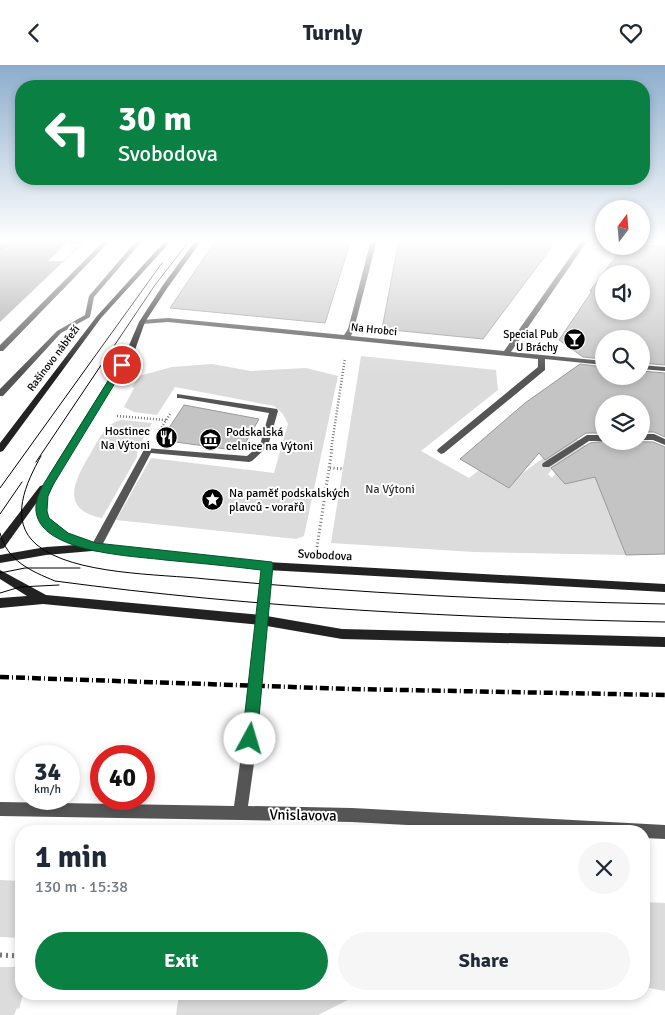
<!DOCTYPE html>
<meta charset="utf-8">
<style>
:root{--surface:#fff;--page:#f6f6f7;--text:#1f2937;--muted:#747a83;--accent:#0b8043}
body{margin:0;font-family:Signika,sans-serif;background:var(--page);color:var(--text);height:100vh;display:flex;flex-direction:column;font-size:19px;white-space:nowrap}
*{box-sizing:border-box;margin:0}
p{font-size:16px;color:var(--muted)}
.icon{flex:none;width:28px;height:28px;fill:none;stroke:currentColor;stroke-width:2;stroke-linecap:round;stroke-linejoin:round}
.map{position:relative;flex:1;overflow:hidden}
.sheet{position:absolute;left:15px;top:760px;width:635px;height:175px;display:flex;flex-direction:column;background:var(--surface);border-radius:20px;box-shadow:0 2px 8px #0003}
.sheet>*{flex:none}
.banner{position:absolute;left:15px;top:15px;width:635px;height:105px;border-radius:20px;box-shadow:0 2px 8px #0003;background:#0b8043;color:#fff;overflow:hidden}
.needle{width:32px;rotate:16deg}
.fabs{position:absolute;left:595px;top:135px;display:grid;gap:10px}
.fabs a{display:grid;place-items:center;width:55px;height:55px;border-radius:50%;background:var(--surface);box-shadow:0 2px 8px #0003;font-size:25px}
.speed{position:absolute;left:15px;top:680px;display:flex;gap:10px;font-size:25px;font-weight:700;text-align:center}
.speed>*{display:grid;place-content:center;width:65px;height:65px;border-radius:50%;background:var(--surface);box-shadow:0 2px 8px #0003;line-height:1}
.speed small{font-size:12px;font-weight:400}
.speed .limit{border:8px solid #d22;background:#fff;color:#111}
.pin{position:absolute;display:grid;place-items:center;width:42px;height:42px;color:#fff;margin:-21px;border:2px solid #fff;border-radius:50%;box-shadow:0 1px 5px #0007}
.me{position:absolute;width:55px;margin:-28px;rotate:6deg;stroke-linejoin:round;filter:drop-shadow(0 0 4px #0008)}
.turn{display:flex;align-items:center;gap:18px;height:105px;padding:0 20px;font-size:22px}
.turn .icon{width:65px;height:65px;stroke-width:2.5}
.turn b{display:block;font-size:35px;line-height:42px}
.round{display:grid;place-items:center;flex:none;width:52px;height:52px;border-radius:26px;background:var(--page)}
.overview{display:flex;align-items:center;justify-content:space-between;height:85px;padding:0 20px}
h1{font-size:30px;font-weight:700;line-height:38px}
.action{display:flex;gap:10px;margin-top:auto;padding:10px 20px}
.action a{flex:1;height:58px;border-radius:30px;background:var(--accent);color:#fff;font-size:20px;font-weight:700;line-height:58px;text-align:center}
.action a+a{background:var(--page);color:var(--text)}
header{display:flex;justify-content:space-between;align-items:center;height:65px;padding:0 20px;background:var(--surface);font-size:22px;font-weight:700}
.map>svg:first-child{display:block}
</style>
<header><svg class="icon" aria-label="back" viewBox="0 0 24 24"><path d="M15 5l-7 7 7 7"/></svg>Turnly<svg class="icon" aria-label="heart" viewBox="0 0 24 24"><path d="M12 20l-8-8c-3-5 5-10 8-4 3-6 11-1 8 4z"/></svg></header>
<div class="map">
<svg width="665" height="950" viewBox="0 0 665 950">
<rect width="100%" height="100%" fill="#fff"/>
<path fill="#dcdcdc" d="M361,291L496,305L498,325L421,386L469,413L483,402L498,416L509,423L514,417L512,416L573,371L584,380H596L552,404L548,409L552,413L556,408L598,411L599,422L626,490L474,487L331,478Z
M212,299L251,306L306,303L338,311L304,471L296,474L116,455L151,393L274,408L288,359L283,349L274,341L175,322L157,350L134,347L124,342L134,323L132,322L139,311L172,302Z
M122,355L152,358L137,384V392L102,453C61,445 73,418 89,391C97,378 105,357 122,355Z
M0,815L21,816V873L0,872Z
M644,837L665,838V926L644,922Z
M0,902H21V929H23L19,944L17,943L14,950H0Z
M179,929H360L318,950H176Z"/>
<path fill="#a3a3a3" d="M0,175H86L0,257Z"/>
<path fill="#fff" d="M67,178L81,179L63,196H48Z"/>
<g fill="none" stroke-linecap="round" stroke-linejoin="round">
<path stroke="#444" stroke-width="1" stroke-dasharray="4 3" stroke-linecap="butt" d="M0,184L20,175"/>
</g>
<path fill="#c4c4c4" stroke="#999" fill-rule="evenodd" d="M216,175H351L325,258L170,243Z
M399,175H557L483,274L382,264Z
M624,181H665V300L641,298V274H604V294L583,292L559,275L592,226H590ZM604,209H641V246H604Z
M580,299L604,302V311H641V306L665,308V372L654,367H641V339H604V368H586L545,395L539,388L509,423L460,394L525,338Z
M184,340L259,354L241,386L161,375Z
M606,376L653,377L665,382V489L626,490L595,412L565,419L551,403L590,378Z"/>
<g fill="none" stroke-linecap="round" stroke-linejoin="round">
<path stroke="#777" stroke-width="2.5" stroke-dasharray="1 2" stroke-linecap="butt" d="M117,351L166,355
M160,365L170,349
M331,385L345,293"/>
<path stroke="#777" stroke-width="3" stroke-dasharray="1 2.5" stroke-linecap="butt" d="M330,403L344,404
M317,482L332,384"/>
<path stroke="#777" stroke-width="5" stroke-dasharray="2 4" stroke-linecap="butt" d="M0,890L21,891"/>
<path fill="#555" fill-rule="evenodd" d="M177,329L277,344L278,346L268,381L252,396L249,397L151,388L99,486H91L90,483L145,383L247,391L260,380L269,348L180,333H177Z
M641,369H654L665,374V380L653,375H641Z
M587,370H604V376H589L549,402H543L542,400L543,398Z"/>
<path fill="#555" fill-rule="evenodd" d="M105,175H111L3,286H0V280Z
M137,175H143L94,232L90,252L61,268L3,331H0V324L57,266L85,250L89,231Z"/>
<path fill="#555" fill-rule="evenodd" d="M371,175H377L354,264L351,271L504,286L582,175H588L511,287L604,296V300L545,294V305L444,388L441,389L437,386L438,384L538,302V294L168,257L142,259L139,257L142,255L168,253L344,270L348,264Z
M641,300L665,302V306L641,304Z"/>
<path fill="#555" fill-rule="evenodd" d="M267,497L271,498L272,501L255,691L248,741L352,743L665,760V774L644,773V766H519L352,757L0,751V737L234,741L241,691L262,501L263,498Z"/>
<path fill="#222" fill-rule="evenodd" d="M166,175H172L101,253L3,386L0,387V378L97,251Z
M196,175H202L168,222L145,257L135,285L60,406L48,431L46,446L49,453L68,468L96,479L267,497L665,519V527L267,505L92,486L46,490L0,498V490L46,482L76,480C58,473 34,460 37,437L4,483L0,484V473L40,421L44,420L49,410L127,285L139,257L163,220Z
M0,505L46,530L261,550L342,564L665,572V582L342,574L261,560L43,539L0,543V533L27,531L0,514Z"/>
<path stroke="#000" stroke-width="1" d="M41,391C26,418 8,456 37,480C73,510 160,509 206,514C358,528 512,536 665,539
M36,397L155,220L190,175
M0,423L162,198
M0,449L22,417
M0,468C7,496 31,506 55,516C257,543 461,553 665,557
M0,508L25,503H80
M0,528L20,522L59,520"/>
<path stroke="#000" stroke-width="4.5" stroke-dasharray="9 3 1 3" stroke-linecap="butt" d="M0,612L351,624L665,630"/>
</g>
<linearGradient id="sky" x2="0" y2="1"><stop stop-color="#8cadcc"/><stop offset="0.57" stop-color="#fff"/><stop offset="1" stop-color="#fff" stop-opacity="0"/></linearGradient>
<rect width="665" height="308" fill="url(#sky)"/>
<path fill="#0b8043" stroke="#07532c" d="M122,297L126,300L53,420L48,431L47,446L49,453L68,468L96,478L272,497L273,500L257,674L255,679L250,681L244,679L242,674L261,505C229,501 197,498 165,495C134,491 40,488 36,446C35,437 39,428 43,420L118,300Z"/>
<defs>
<symbol id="bar-disc" viewBox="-11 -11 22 22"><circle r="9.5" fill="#000" stroke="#fff"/><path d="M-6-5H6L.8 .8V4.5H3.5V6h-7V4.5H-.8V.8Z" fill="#fff"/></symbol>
<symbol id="restaurant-disc" viewBox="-11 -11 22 22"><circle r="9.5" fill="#000" stroke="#fff"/><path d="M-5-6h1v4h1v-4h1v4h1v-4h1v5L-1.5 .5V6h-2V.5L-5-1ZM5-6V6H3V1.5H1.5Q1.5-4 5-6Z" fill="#fff"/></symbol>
<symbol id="museum-disc" viewBox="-11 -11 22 22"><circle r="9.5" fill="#000" stroke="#fff"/><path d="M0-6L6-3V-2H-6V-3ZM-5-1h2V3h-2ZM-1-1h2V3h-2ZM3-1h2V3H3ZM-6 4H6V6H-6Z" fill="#fff"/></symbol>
<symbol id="sight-disc" viewBox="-11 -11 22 22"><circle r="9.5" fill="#000" stroke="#fff"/><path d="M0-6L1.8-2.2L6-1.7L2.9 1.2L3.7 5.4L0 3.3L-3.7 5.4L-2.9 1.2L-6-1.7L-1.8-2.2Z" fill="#fff"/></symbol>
</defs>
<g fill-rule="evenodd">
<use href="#bar-disc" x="562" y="262" width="25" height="25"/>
<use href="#restaurant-disc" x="154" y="360" width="25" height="25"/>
<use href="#museum-disc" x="198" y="362" width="25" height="25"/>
<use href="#sight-disc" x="200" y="422" width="25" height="25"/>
</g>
<g text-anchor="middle" stroke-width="4" stroke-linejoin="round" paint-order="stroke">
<g font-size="11" fill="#000" stroke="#fff">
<text transform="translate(374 264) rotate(6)" y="4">Na Hrobci</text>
<text transform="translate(53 293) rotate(-53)" y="4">Rašínovo nábřeží</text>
</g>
<g font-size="11" fill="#000" stroke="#fff" text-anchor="end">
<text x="558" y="273">Special Pub<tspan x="558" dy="13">U Bráchy</tspan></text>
</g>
<g font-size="12" fill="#000" stroke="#fff" text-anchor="start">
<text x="150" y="370" text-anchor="end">Hostinec<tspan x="150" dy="14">Na Výtoni</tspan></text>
<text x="226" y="371">Podskalská<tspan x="226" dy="14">celnice na Výtoni</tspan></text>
<text x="229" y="432">Na paměť podskalských<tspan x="229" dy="14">plavců - vorařů</tspan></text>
</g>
<g font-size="12" fill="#333" stroke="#fff">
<text x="390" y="428">Na Výtoni</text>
</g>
<g font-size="12" fill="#000" stroke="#fff">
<text transform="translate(325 490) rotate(3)" y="4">Svobodova</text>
</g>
<g font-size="15" fill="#000" stroke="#fff">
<text transform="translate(303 750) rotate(1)" y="5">Vnislavova</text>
</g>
</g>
</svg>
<div class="fabs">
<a><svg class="needle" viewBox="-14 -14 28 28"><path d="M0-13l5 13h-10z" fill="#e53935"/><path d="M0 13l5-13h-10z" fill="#747a83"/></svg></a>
<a><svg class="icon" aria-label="sound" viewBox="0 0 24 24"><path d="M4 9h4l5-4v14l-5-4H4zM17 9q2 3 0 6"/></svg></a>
<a><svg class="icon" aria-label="search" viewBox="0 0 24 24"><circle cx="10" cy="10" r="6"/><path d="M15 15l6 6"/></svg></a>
<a><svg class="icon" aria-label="layers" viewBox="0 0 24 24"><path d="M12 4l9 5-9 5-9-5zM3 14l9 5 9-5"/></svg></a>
</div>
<div class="speed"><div>34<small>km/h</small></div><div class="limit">40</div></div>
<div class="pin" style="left:122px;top:300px;background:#d93025"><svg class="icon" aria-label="arrive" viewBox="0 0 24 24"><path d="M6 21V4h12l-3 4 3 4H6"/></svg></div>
<svg class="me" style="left:250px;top:674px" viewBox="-20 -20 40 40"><circle r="19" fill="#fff"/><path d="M0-13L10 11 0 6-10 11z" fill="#0b8043"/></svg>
<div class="banner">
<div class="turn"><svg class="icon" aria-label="left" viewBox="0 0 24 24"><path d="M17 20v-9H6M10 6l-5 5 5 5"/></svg><div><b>30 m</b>Svobodova</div></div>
</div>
<section class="sheet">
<div class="overview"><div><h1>1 min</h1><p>130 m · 15:38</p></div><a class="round"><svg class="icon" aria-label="close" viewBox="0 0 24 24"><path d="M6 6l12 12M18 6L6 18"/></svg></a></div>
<div class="action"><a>Exit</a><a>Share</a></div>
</section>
</div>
